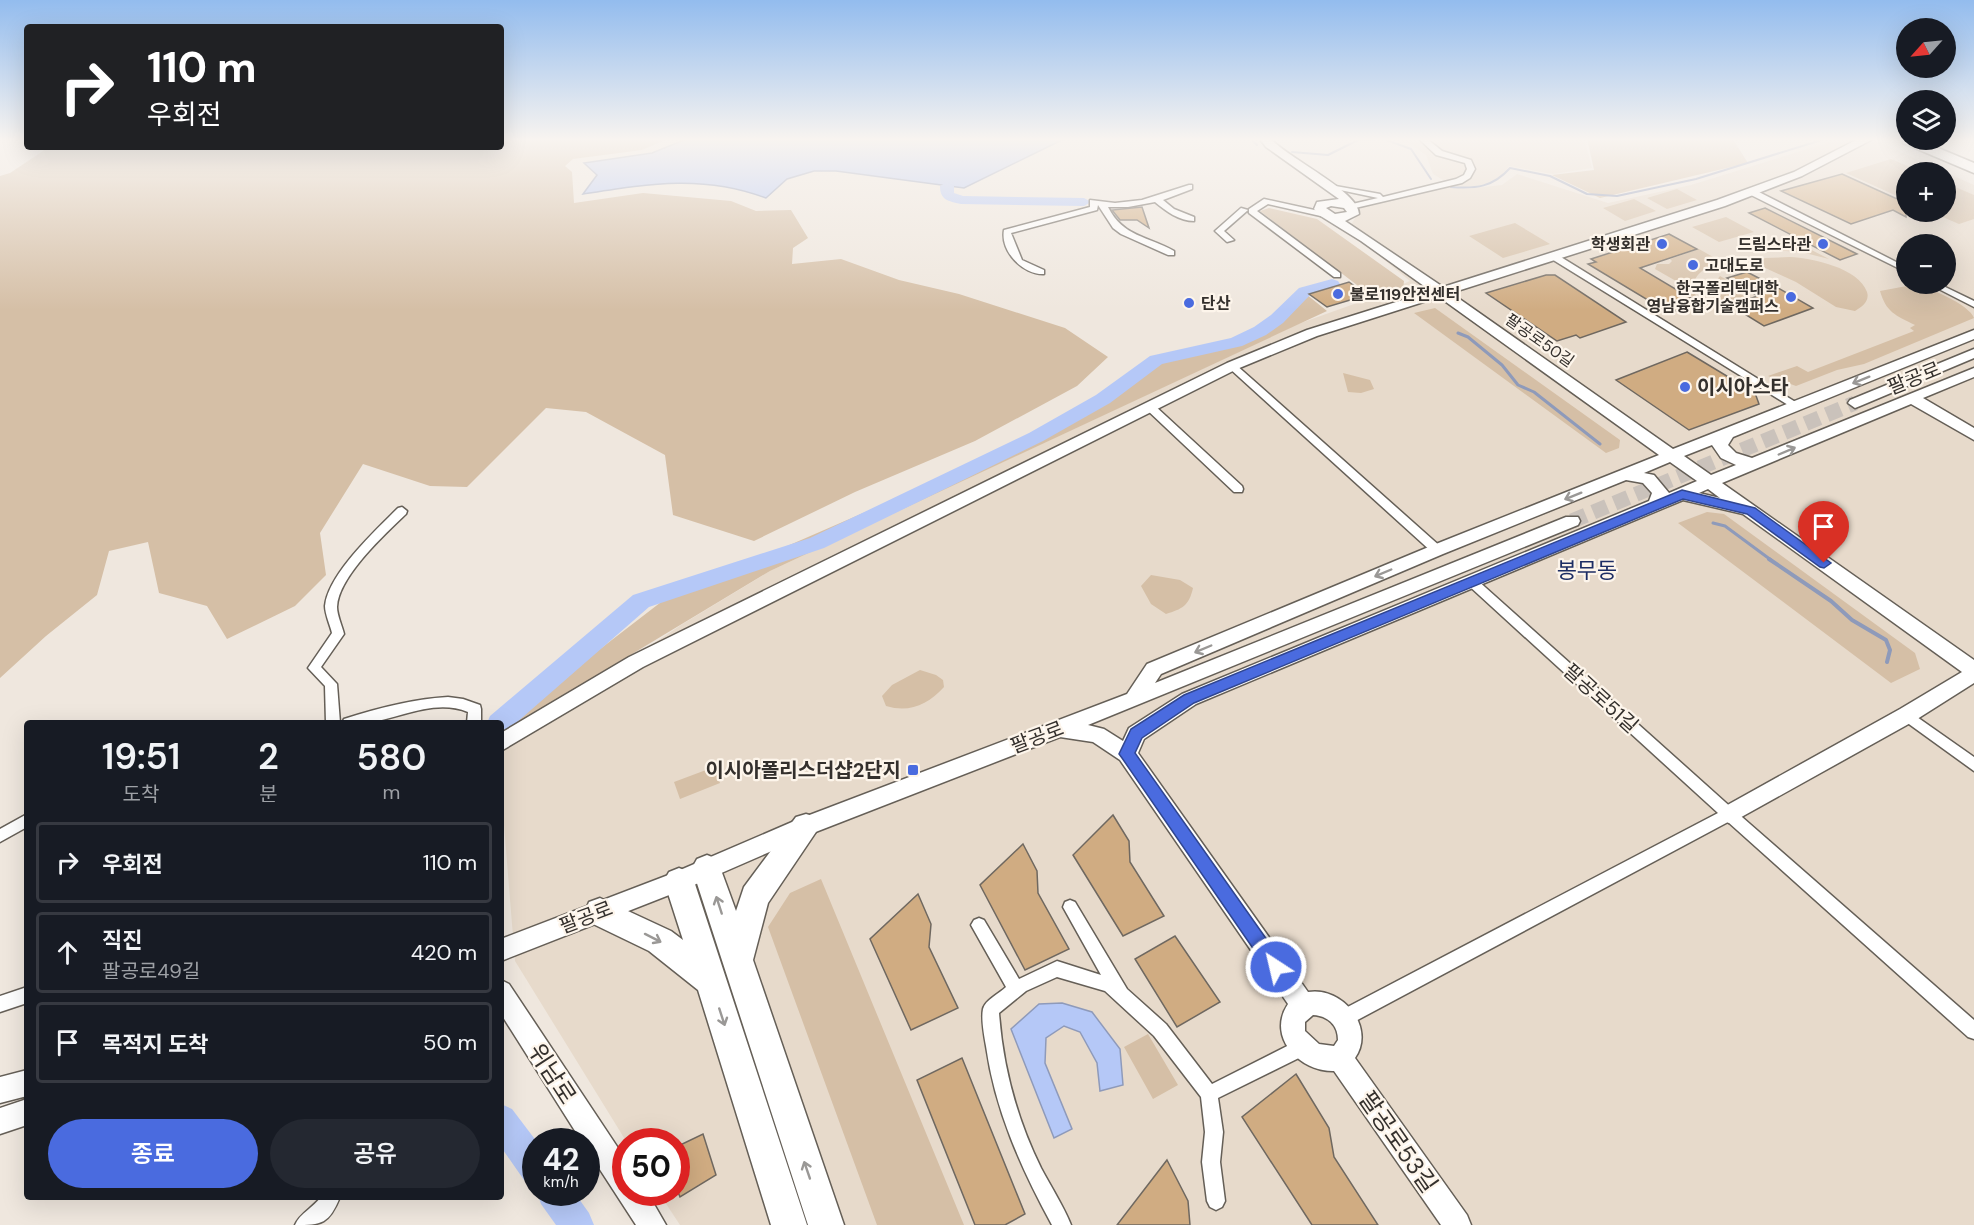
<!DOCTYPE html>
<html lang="ko">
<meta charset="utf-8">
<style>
:root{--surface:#171b24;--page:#242831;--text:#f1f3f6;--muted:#9ea1a6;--line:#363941;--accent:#4a6bdf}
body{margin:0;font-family:"DM Sans","Noto Sans KR",sans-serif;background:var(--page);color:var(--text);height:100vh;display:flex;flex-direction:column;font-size:22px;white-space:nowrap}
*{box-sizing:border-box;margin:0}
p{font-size:20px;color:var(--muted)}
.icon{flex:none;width:33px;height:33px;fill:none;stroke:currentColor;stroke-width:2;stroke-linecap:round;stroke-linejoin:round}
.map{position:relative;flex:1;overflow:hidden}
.panel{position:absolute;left:24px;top:720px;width:480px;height:480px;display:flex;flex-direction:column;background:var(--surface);border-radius:6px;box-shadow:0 6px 24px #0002}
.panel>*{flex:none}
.guide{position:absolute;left:24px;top:24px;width:480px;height:126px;border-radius:6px;box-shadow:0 6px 24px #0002;background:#202124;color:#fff;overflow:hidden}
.needle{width:39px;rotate:243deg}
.controls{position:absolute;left:1896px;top:18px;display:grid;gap:12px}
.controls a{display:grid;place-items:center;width:60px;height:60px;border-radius:50%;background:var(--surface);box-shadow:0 6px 24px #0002;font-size:30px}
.speed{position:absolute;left:522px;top:1128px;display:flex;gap:12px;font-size:30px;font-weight:700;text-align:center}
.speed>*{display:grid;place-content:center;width:78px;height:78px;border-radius:50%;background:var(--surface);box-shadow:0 6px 24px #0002;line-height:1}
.speed small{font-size:15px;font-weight:400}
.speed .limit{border:9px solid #d22;background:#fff;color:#111}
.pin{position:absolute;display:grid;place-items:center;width:51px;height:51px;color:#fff;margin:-62px -26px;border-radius:50% 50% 50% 0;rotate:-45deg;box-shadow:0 0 6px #0007}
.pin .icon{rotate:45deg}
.me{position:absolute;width:66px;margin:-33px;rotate:325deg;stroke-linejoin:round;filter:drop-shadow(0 0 4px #0008)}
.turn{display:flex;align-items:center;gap:21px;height:126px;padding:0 24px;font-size:27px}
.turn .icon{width:78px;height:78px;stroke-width:2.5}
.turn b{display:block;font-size:42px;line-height:51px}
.eta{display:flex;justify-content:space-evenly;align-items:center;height:102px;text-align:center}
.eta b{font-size:36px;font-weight:600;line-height:42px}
.primary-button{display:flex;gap:12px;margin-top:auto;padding:12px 24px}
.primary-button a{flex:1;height:69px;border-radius:36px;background:var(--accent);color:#fff;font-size:24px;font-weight:600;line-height:69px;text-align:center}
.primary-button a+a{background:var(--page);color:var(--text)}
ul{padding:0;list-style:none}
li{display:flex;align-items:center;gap:18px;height:81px;margin:0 12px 9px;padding:0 12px;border:3px solid var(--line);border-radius:6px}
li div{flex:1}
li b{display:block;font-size:22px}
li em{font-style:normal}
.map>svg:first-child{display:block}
</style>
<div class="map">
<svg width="1974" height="1225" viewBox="0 0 1974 1225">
<rect width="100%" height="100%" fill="#efe7de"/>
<path fill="#e7dacb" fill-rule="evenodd" d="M1374,138H1584L1592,168L1553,174L1509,166L1497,181L1468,188L1453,186L1433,174L1426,155L1409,143Z
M1843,138H1870L1974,185V1225H680L659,1193L676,1192V1142L626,1141L515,961L501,788V746L681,625L770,571L1298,324L1371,298L1410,281L1348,230L1361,208L1442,187L1465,189L1502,185L1517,174L1608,203L1691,185ZM1906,172H1946V212H1906ZM1906,244H1946V284H1906Z"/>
<path fill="#d5bfa6" d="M501,138H670L642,150L573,159L565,166L572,172L574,203L643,193L731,201L756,211L791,210L808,238L793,248L792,264L841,259L899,280L959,294L1065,328L1108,357L1077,386L975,441L855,492L754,541L673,515L665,455L586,412L546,408L467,487L430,486L363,464L320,533L326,575L295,606L227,639L207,606L159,593L148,542L109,551L97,595L46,636L0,678V176L10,173L43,151L44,147H501Z
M1587,138H1732L1748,163L1600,198L1552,175L1594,170Z
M1891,159L1922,172H1906V200L1846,173Z
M1946,183L1974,195V219L1959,224L1931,212H1946Z
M1677,189L1697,200L1667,209L1647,198Z
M1634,199L1656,211L1625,221L1603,208Z
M1269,208L1317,219L1404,281L1403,290L1374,298L1260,211Z
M1726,217L1754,232L1719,242L1692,227Z
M1515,223L1550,244L1503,258L1469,236Z
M1783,240L1800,244L1829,259L1801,252L1757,249Z
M1699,249L1720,261C1704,268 1686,278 1697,298L1680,291L1676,281L1655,269L1657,264H1669L1672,261L1670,259Z
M1790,257C1812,258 1859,268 1867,292C1870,301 1862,307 1855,311L1836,307L1796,282L1761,266L1759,262L1765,258Z
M1720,276L1729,281V286L1747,298L1723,306C1717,302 1711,297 1710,289Z
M1912,285C1926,285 1970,305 1974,318L1864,364L1837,370L1796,386L1768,376L1797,366L1808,372L1914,331L1910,328L1915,325C1895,315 1886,312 1880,291Z
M1306,294L1327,311L770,571L501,733V729L569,673L665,599L983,461L1155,364L1241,345L1278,323Z
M1435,308L1620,440L1619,448L1606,453L1414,313Z
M1343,373L1370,380L1374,389L1361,393L1348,392Z
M1707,512L1724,514L1915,653L1920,669L1891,683L1678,523Z
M1151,575L1180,580L1193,588C1189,606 1182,609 1166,614L1151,604L1141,586Z
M920,670L936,675L943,680L944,687C928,705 909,713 886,706L882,696L892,685Z
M714,767L720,783L680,799L674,782Z
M821,879L964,1225H877L768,927L790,893Z
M1148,1034L1178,1085L1153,1099L1124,1047Z"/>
<path fill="#b5c8f7" stroke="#8e9aba" stroke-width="1.5" d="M689,138H1066L964,188L836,171H814L787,179L766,198C703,174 647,184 583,194L597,175L584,163L652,153Z
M1062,1003L1092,1012L1120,1049L1123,1085L1100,1091L1097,1063L1080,1032L1064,1026L1046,1038L1045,1063L1072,1129L1054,1138L1011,1029L1039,1004Z"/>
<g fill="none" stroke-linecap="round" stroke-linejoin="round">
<path stroke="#8e9aba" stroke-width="2" d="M1250,138L1257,145
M1292,152L1328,155L1358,140L1384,139L1411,149L1431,179
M1451,187C1476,189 1493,187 1510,168L1550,176L1587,194L1617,196L1696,179L1828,138"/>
<path stroke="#8e9aba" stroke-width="3" d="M1458,333L1468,337L1502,365L1518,385L1534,392L1600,444
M1713,523L1725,526L1771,560"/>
<path stroke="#8e9aba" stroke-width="4" d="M1769,559L1831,601L1852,620L1886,640L1890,650L1887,662"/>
<path fill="#b5c8f7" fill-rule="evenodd" d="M947,182L954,186V193L963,196L1084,198L1091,202L1084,206L961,204C948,201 940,200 940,186Z
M1332,279L1338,281L1340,284L1338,287L1311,294L1283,323L1266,335L1242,346L1162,364L1110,403L1043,441L824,548L649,607L508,730L501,732V723H487L490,716L633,595L810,538L1029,433L1096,395L1150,356L1231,338L1254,327L1271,315L1299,288Z
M501,1104L512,1109L537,1142L536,1184L524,1180L501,1147Z
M537,1192H574L589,1213L594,1225H556L541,1204Z"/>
</g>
<path fill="#d0ac82" stroke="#6f6860" stroke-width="1.5" d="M1842,174L1906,203V217L1893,210L1851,224L1781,191Z
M1142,207L1149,228L1137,220H1120L1112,210Z
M1765,208L1857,254L1840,260L1749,213Z
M1669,234L1697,249L1640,268L1699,303L1676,311L1667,306L1661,308L1588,264L1596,262L1591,259Z
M1747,272L1778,288L1813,308L1764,326L1730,305L1758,296L1727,278Z
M1546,275H1555L1626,322L1580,338L1576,335L1557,341L1486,293Z
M1349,282L1367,295L1327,307L1309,294Z
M1687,352L1755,393L1759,404L1689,430L1616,380Z
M1113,815L1129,841L1130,862L1164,916L1123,936L1073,855Z
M1023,844L1037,871L1038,893L1069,949L1025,970L980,885Z
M918,894L931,924L929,947L958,1008L911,1030L870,939Z
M1175,936L1220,1002L1177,1027L1135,959Z
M962,1058L1025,1214L1005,1225H975L917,1080Z
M1296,1074L1329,1128L1334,1157L1378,1225H1312L1242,1117Z
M703,1134L716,1175L680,1197L676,1187V1147Z
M1167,1160L1188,1201L1190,1225H1117Z"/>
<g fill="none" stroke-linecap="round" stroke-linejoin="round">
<path stroke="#cac2bb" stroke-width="15" stroke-dasharray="15 8" stroke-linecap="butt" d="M1572,521L1855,403"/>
<defs>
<path id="street" d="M1418,138H1426L1442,151L1471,160L1475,169L1470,178L1462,183L1351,209L1347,207L1348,205L1378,198L1326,187L1330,185L1380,194L1383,197L1456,179L1464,175L1467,169L1465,163L1436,155Z
M1189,185H1192V189L1163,200L1174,209L1194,217V221C1179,221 1166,211 1155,202L1128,207H1108C1123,237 1148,236 1174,251V255H1168L1121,234L1113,228L1098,205L1097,210L1011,233L1022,260L1044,270V274C1023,275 1000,251 1004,230L1090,207V200L1115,203L1142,200Z
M1749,190H1755L1906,267V272L1749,194Z
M1264,199L1328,213V217H1325L1268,204L1257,211L1340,273V277H1334L1249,213V209Z
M1241,208L1248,210L1224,231L1234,240L1227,242L1215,231Z
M1550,254H1556L1802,406L1797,409L1793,408L1550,258Z
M1929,284H1939L1974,301V307Z
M1232,363L1235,364L1441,547L1443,550L1441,553H1433L1229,368V364Z
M1150,404L1154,405L1242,486L1243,489L1242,492H1234L1146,409L1145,407Z
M402,507L407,511L406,514C385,534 338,577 337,607C337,615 342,626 344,634L321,667L337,684L340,723H326L325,686L308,668L332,633C330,625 325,614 325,606C328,574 376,530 398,508Z
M1472,578L1476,579L1734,810L1974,1020V1039L1968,1037L1728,822L1350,1024L1344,1026L1338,1024L1336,1018L1338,1012L1718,813L1468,585L1466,582L1468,579Z
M448,697L463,699L480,705L481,709V723H467L468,712C434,698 399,719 366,723C358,724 350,723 342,723L344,719C378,708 413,699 448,697Z
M1907,710L1974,757V771L1902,719L1900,715L1902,711Z
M27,814V827L0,842V829Z
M1070,900L1075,902L1127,989L1166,1024L1212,1084L1295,1042L1301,1040L1307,1042L1309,1048L1307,1054L1218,1098L1223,1132L1220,1162L1225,1201L1222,1207L1216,1210L1210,1207L1207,1201L1202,1162L1205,1132L1201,1097L1154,1036L1105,991L1057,977L1026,991L999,1013C1003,1068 1017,1119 1041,1168C1051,1187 1063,1205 1071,1225H1052C1021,1168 995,1110 986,1046C984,1035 981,1019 983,1009C985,1000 1000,993 1006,987L971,925L974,920L979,918L984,920L1019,979L1057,961L1101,975L1063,907L1065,902Z
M27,987V1003L0,1012V996Z
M321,1197H340C329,1224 322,1225 295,1225C300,1213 313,1208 321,1197Z"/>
<path id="secondary" d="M1259,138H1270C1287,158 1359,191 1359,214L1345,221L1443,287L1717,200L1794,172L1860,138H1875L1802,176L1725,206L1451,293L1673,449L1974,330V339L1733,437L1728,445L1736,453L1752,458L1974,368V377L1923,398L1974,428V440L1911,404L1722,483L1974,660V683L1914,721L1736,820L1729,823L1722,820L1718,814L1722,808L1900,709L1962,672L1743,514L1683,500L1196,704L1144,739L1138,753L1308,992C1343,986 1376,1028 1355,1058L1467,1215L1471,1225H1441L1334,1071C1300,1072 1266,1037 1288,1004L1120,760L1093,742L1060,737L813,833L687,888L501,961V939L671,874L799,819L1127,694L1147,664L1431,546L1659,455L1439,297L1317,336L1237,369L643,667L501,751V733L629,657L1227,363L1307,330L1431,291L1361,241L1319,215L1314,209L1317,202L1339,199L1266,147ZM1331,206L1344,208L1347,212L1335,214L1326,208ZM1712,445L1721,458L1736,465L1711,475L1684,456ZM1670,462L1697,481L1669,493L1654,475L1644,473ZM1626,480L1643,483L1652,493L1649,501L1182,694L1129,728L1123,741L1104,729L1088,725L1578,525L1580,521L1578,517H1566L1155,683L1161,674L1443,554ZM1708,489L1720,498L1699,493ZM1313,1015C1328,1016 1338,1025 1338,1040L1334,1046L1319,1044L1305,1031V1022Z
M1974,349V358L1860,406L1855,408L1848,403L1850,400Z
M501,980L509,984L626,1160V1192H647L666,1225H636L586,1148V1142H582L501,1014Z
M27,1070V1096L0,1103V1077Z
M27,1099V1125L0,1134V1108Z"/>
<path id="highway" d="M1902,138L1919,140L1974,163V173L1903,143Z
M806,814L816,817L820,826L768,903L753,960L844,1225H808L692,868L697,859L707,855L717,859L736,911L744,887L796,817Z
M679,868L689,872L694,881L807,1225H771L698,990L649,951L589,922L585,912L589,902L600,898L671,931L683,940L664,881L669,872Z"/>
</defs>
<use href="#street" stroke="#655f57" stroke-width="3"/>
<use href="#secondary" stroke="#655f57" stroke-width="3"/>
<use href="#highway" stroke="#655f57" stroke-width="3"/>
<use href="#street" fill="#fff" fill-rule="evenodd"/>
<use href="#secondary" fill="#fff" fill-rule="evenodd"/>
<use href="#highway" fill="#fff" fill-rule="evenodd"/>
</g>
<defs><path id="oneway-shaft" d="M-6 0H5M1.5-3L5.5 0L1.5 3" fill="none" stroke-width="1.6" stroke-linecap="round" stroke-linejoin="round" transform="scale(1.5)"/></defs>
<g stroke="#9a9896">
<use href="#oneway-shaft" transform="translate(1861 380) rotate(158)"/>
<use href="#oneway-shaft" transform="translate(1787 451) rotate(-23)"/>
<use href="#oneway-shaft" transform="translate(1573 496) rotate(158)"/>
<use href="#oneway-shaft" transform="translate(1383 573) rotate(157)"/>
<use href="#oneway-shaft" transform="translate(1203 649) rotate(157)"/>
<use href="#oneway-shaft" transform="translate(719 905) rotate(-108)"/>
<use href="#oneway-shaft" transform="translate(653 938) rotate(27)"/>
<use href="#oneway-shaft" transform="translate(722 1017) rotate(72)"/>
<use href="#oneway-shaft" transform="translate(807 1170) rotate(-109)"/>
</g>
<linearGradient id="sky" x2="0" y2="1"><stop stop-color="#93bcee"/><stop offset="0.45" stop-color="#f8f4f0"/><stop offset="1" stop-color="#f8f4f0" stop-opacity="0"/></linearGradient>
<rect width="1974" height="310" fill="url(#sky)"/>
<path fill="#4a6bdf" stroke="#304691" stroke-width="1.5" d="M1682,490L1755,508L1831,563L1824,568L1820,567L1747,514L1683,499L1194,703L1142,738L1135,753L1282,961L1285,967L1282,973L1276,975L1270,973L1122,758L1119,754L1131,729L1184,695Z"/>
<g fill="#4a6bdf" stroke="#fdf5eb" stroke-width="2">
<circle cx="1662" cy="244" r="6"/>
<circle cx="1823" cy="244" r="6"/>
<circle cx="1693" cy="265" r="6"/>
<circle cx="1338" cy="294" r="6"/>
<circle cx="1791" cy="297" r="6"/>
<circle cx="1189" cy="303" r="6"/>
<circle cx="1685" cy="387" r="6"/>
<rect x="907" y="764" width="12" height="12" rx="3"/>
</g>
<g text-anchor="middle" stroke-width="4.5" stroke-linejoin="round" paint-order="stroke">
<g font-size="16" font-weight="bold" fill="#34302d" stroke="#fdf5eb" text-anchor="end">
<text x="1650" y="250">학생회관</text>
<text x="1811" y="250">드림스타관</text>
<text x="1705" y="271" text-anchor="start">고대도로</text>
<text x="1779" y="294">한국폴리텍대학<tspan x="1779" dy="18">영남융합기술캠퍼스</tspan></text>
<text x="1350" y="300" text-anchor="start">불로119안전센터</text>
<text x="1201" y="309" text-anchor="start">단산</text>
</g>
<g font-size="16" fill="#34302d" stroke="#fdf5eb">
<text transform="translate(1540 340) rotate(35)" y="6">팔공로50길</text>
</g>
<g font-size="20" fill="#34302d" stroke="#fdf5eb">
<text transform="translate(1914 378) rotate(-22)" y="7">팔공로</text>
<text transform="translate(1601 698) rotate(42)" y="7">팔공로51길</text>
<text transform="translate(1037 737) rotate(-21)" y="7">팔공로</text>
<text transform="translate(586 917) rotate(-21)" y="7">팔공로</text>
</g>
<g font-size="20" font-weight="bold" fill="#34302d" stroke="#fdf5eb" text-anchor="start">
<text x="1697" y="394">이시아스타</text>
<text x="901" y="777" text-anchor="end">이시아폴리스더샵2단지</text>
</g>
<g font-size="22" fill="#1d2d64" stroke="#fdf5eb">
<text x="1587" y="578">봉무동</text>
</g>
<g font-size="24" fill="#34302d" stroke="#fdf5eb">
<text transform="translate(552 1074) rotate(57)" y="8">위남로</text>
<text transform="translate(1398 1142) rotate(55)" y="8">팔공로53길</text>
</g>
</g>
</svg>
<div class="controls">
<a><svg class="needle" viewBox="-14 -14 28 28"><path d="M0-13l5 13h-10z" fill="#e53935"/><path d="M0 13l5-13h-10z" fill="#9ea1a6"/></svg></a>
<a><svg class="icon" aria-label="layers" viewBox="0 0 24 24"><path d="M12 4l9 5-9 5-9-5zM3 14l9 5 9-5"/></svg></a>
<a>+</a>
<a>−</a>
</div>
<div class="speed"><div>42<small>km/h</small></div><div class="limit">50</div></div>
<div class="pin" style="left:1824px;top:563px;background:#d93025"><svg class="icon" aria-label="arrive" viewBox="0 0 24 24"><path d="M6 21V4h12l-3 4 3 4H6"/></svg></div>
<svg class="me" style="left:1276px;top:967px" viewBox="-20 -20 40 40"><circle r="17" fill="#4a6bdf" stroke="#fff" stroke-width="3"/><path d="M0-11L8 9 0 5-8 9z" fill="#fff"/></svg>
<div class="guide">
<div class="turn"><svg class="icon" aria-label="right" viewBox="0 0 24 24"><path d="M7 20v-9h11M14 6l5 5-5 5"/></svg><div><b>110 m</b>우회전</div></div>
</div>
<section class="panel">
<div class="eta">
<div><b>19:51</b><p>도착</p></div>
<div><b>2</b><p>분</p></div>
<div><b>580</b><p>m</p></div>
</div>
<ul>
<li><svg class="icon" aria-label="right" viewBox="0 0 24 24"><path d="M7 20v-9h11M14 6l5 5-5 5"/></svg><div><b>우회전</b></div><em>110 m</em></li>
<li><svg class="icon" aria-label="ahead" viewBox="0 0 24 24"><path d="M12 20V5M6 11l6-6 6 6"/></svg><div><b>직진</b><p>팔공로49길</p></div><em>420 m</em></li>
<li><svg class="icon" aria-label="arrive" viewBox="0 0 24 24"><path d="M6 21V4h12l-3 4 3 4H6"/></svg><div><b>목적지 도착</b></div><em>50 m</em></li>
</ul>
<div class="primary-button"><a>종료</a><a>공유</a></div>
</section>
</div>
